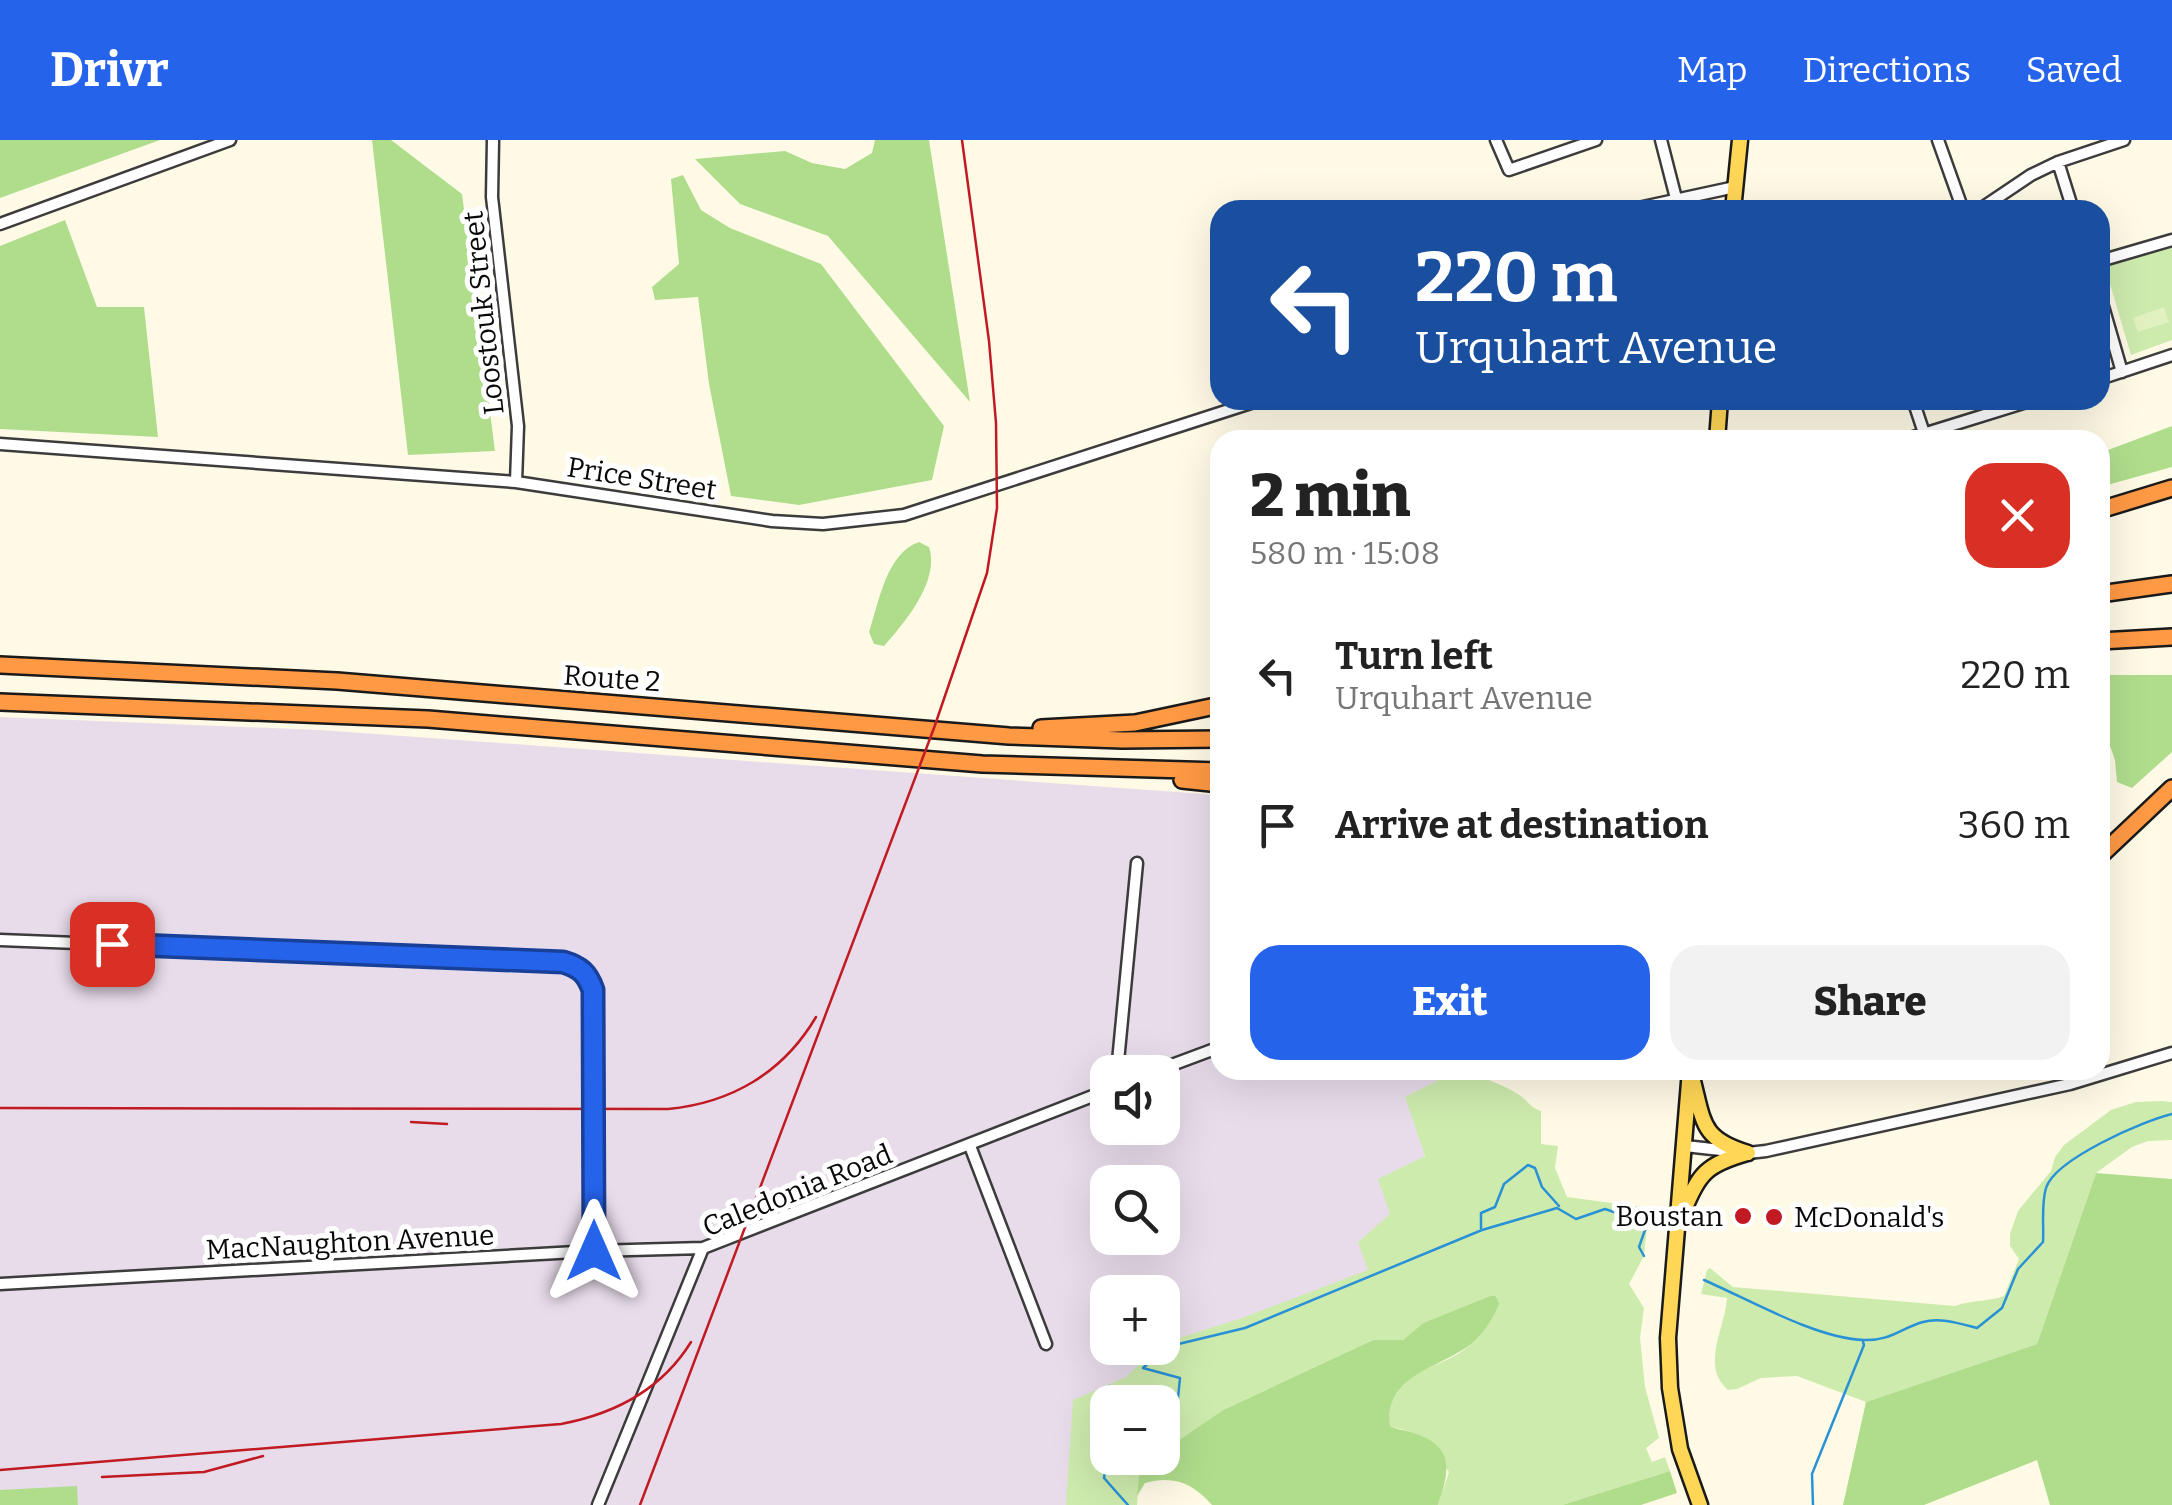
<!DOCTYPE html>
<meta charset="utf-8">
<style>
:root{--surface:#fff;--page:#f2f2f2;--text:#222;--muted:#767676;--accent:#2563eb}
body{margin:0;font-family:Bitter,serif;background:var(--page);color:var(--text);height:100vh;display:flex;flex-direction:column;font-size:38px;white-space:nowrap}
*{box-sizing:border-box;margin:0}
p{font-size:32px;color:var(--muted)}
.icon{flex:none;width:55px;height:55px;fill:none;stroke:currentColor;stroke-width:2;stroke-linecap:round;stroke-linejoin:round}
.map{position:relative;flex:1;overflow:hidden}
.drawer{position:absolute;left:1210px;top:290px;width:900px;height:650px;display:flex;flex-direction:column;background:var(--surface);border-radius:30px;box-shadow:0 10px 40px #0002}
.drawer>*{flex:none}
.top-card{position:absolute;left:1210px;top:60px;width:900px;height:210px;border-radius:30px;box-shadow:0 10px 40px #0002;background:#1a4fa0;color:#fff;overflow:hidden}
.tools{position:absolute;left:1090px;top:915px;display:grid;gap:20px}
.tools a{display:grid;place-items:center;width:90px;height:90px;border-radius:20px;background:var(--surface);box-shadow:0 10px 40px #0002;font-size:50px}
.pin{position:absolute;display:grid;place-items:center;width:85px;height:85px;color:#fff;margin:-42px;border-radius:20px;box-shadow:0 5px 15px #0006}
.me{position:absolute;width:110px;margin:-55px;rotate:0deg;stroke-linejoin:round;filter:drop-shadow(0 0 8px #0008)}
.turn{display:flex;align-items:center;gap:35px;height:210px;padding:0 40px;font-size:45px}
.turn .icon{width:130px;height:130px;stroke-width:2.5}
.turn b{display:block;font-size:70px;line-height:85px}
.round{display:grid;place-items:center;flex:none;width:105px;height:105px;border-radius:30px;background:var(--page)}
.head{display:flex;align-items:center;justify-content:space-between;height:170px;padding:0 40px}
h1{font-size:60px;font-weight:800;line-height:75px}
.action{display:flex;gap:20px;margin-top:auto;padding:20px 40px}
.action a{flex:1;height:115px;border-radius:30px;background:var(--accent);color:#fff;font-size:40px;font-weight:800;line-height:115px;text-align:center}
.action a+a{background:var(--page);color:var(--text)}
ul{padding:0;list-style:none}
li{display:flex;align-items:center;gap:30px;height:150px;padding:0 40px}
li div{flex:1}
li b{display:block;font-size:38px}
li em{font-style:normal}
header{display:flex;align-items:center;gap:60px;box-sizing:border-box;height:140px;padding:0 50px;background:var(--accent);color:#fff}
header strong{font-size:48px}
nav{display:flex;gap:55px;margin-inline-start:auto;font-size:35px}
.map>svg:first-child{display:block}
</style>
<header>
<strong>Drivr</strong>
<nav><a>Map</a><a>Directions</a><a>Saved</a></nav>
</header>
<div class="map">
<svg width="2172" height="1365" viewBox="0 0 2172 1365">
<rect width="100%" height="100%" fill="#fffae6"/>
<path fill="#e8dcea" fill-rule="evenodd" d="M0,577L320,590L1218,655L1220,930H1439L1406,1124L1108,1262L1067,1365H0ZM1108,932H1162V988H1108ZM1108,1042H1162V1098H1108ZM1108,1152H1162V1208H1108Z"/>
<path fill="#ceebae" d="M2172,106V200L2131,215L2105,127Z
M1439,930C1463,930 1495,940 1516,953C1526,958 1530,968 1541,971V1004L1558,1006L1555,1028L1567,1057L1649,1068L1644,1116L1629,1144L1644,1168L1640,1198L1645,1247L1659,1298L1646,1308L1652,1322L1665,1317L1670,1331L1562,1365H1438L1449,1332L1417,1294L1390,1286C1384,1223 1449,1233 1474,1200C1483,1187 1489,1170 1497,1156H1490L1423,1183L1403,1200H1373L1223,1270L1163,1311L1162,1262H1108V1318H1152L1140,1326L1137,1365H1066L1073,1260L1126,1237L1156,1208H1162L1163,1203L1242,1178L1368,1130L1358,1102L1390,1074L1378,1039L1425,1016L1405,957L1437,941Z
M2162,961L2172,962V1000L2148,1001L2132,1007L2096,1033L2037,1204L1866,1262L1797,1236L1761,1238L1737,1249L1728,1250C1700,1226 1725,1189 1727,1158L1701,1154L1707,1130L1710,1128L1733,1147L1955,1166C1971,1160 1993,1161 2004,1156L2019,1119L2010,1106V1094L2018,1071L2051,1031L2055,1017L2064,1005L2111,970L2136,962Z"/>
<path fill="#b0dd8c" d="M0,0H160L0,58Z
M372,0H391L462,54L495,311L408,315Z
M875,0H929L970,262L828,96L740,64L695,19L785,11L812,23L845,29L872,13Z
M683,35L701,70L730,88L821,124L944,286L932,340L799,365L731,356L709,244L698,157L655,160L652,147L679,124L671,39Z
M65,80L97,167H144L158,297L0,289V106Z
M2172,286V327L2100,347V313Z
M919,402L929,407C940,441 905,482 884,506L874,504L869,492C879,463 886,413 919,402Z
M2100,535H2172V612L2132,648L2117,642L2115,620L2100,577Z
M2096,1033L2172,1039V1365H2050L2037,1320L1924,1365H1843L1866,1262L2037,1204Z
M1490,1156H1496L1499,1164C1494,1177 1483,1194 1472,1203C1441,1229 1384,1233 1390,1286C1398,1290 1405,1290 1414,1293C1456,1307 1449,1332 1438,1365H1212C1193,1343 1173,1335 1145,1343L1137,1356L1140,1326L1152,1318H1162L1163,1311L1223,1270L1373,1200H1403L1423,1183Z
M1670,1331L1677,1353L1641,1365H1562Z
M77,1346L78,1365H0V1350Z"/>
<path fill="#e1f2c0" d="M2164,167L2169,182L2138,192L2133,178Z"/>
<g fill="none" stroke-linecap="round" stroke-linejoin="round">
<path stroke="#2991d6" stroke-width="2.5" d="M1481,1088V1073L1495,1067L1504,1044L1528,1025L1535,1028L1542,1047L1559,1066
M1704,1140C1748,1159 1817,1199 1864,1200C1891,1201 1901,1188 1923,1182C1940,1177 1961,1184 1977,1188L2002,1168L2018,1129L2043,1102C2044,1085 2041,1064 2046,1048C2055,1019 2143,981 2172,974
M1108,1278L1098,1266L1109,1246L1139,1251L1171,1266L1178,1258L1180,1238L1143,1228L1166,1207L1245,1188L1482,1090L1557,1068L1576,1079L1605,1069L1643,1082L1645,1090L1639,1107L1644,1116
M1108,1313L1104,1338L1128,1365
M1813,1365L1812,1334L1864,1205L1863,1202"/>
<defs>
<path id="minor" d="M493,0L492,57L518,286L516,342
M1496,0L1509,30L1596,0
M1661,0L1679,70
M1938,0L1963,70
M2058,22L2073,70
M1629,70L1735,47
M1979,70L2031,35L2058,22L2124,0
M0,84L230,0
M2100,121L2172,100
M2100,156L2122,232
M2100,239L2172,215
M1913,260L1924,293
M1904,300L2033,260
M0,304L516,342L772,381L823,384L904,375L1260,260
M0,800L563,822C580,828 587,833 593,850L594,1111
M1117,932L1137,723
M1153,932L1220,907
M970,1006L1046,1204
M1685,1006L1748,1013L1766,1011L2070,944L2172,913
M0,1144L594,1111L703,1108L1108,950
M598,1365L703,1108"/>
<path id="major" d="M1733,70L1740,0
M1717,300L1720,260
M1690,930L1668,1198L1670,1248L1680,1309L1700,1365
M1693,941C1704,984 1702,999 1748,1013
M1683,1072C1700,1033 1705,1025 1747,1013"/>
<path id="highway" d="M2100,370L2172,348
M2100,454L2172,444
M2100,501L2172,497
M0,525L337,541L1009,596L1122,600L1220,599
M0,562L428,579L982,624L1220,631
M1041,588L1135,583L1220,565
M1182,640L1220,644
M2100,716L2172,648"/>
</defs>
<use href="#minor" stroke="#3c3c3c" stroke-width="15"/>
<use href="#major" stroke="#1a1a1a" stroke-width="19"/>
<use href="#highway" stroke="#1a1a1a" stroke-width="20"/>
<use href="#minor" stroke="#fff" stroke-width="10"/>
<use href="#major" stroke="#ffd656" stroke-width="14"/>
<use href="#highway" stroke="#f94" stroke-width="15"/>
<path stroke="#c11a22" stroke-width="2.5" d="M0,968L668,969C731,963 783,933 816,877
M411,982L447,984
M0,1330L561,1284C614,1274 662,1249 691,1202
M102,1337L204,1332L263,1316
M640,1365L934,588L987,433L997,368L996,283L989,201L962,0"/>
</g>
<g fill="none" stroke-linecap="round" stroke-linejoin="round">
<defs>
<path id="route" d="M112,804L563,822C580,827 587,833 593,850L594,1111"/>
</defs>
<use href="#route" stroke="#184099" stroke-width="25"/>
<use href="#route" stroke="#2563eb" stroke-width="18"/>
</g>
<g fill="#c11a22" stroke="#fff" stroke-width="4">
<circle cx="1743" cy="1076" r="10"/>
<circle cx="1774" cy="1077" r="10"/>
</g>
<g text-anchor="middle" stroke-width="10" stroke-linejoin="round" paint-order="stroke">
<g font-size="28" fill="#090909" stroke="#fff">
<text transform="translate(483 173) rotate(-96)" y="10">Loostouk Street</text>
<text transform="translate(642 338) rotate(9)" y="10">Price Street</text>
<text transform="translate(612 538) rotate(4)" y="10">Route 2</text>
<text transform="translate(797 1050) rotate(-22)" y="10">Caledonia Road</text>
<text transform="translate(350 1102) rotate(-3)" y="10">MacNaughton Avenue</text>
</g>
<g font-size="28" fill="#090909" stroke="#fff" text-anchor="end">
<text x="1723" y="1086">Boustan</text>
<text x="1794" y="1087" text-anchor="start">McDonald's</text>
</g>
</g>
</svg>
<div class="tools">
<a><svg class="icon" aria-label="sound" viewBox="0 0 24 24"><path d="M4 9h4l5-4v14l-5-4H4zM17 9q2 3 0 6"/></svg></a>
<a><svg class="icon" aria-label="search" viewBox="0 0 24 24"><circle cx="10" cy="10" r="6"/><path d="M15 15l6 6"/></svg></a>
<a>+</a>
<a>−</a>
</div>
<div class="pin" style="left:112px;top:804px;background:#d93025"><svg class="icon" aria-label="arrive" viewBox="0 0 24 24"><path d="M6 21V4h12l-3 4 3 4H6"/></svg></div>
<svg class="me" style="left:594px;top:1111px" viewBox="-20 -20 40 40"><path d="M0-17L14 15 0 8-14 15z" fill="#2563eb" stroke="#fff" stroke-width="4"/></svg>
<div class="top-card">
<div class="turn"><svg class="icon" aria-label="left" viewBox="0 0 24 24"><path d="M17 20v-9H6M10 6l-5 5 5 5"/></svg><div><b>220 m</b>Urquhart Avenue</div></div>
</div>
<section class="drawer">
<div class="head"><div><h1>2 min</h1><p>580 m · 15:08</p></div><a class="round" style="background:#d93025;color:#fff"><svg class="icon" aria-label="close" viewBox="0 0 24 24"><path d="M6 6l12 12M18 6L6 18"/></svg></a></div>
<ul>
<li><svg class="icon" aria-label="left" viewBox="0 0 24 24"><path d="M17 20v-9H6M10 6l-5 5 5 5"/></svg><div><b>Turn left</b><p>Urquhart Avenue</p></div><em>220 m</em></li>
<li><svg class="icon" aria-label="arrive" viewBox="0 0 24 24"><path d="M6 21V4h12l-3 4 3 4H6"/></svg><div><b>Arrive at destination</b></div><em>360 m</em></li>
</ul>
<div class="action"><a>Exit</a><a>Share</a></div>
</section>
</div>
